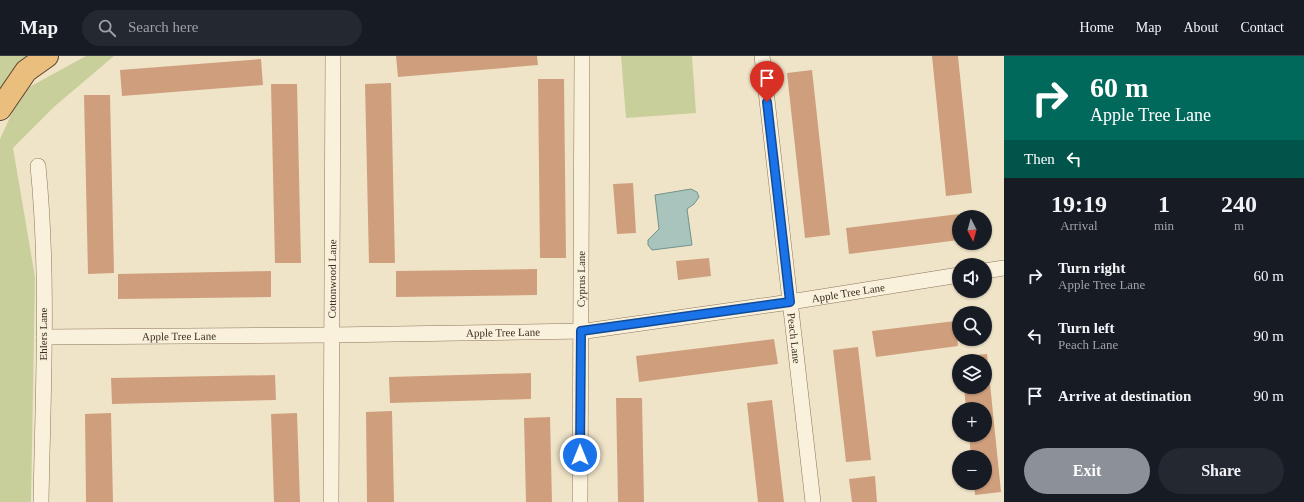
<!DOCTYPE html>
<meta charset="utf-8">
<style>
:root{--surface:#171b24;--page:#242831;--text:#f1f3f6;--muted:#9ea1a6;--line:#363941;--accent:#8c9099}
body{margin:0;font-family:Georgia,serif;background:var(--page);color:var(--text);height:100vh;display:flex;flex-direction:column;font-size:15px;white-space:nowrap}
*{box-sizing:border-box;margin:0}
p{font-size:13px;color:var(--muted)}
.icon{flex:none;width:22px;height:22px;fill:none;stroke:currentColor;stroke-width:2;stroke-linecap:round;stroke-linejoin:round}
.map{position:relative;flex:1;overflow:hidden}
.drawer{display:flex;flex-direction:column;background:var(--surface);width:300px}
.drawer>*{flex:none}
.hud{background:#00695c;color:#fff;overflow:hidden}
.needle{width:26px;rotate:174deg}
.fabs{position:absolute;left:952px;top:154px;display:grid;gap:8px}
.fabs a{display:grid;place-items:center;width:40px;height:40px;border-radius:50%;background:var(--surface);box-shadow:0 1px 3px #0004;font-size:20px}
.pin{position:absolute;display:grid;place-items:center;width:34px;height:34px;color:#fff;margin:-41px -17px;border-radius:50% 50% 50% 0;rotate:-45deg;box-shadow:0 0 4px #0007}
.pin .icon{rotate:45deg}
.me{position:absolute;width:44px;margin:-22px;rotate:0deg;stroke-linejoin:round;filter:drop-shadow(0 0 3px #0008)}
.turn{display:flex;align-items:center;gap:14px;height:84px;padding:0 20px;font-size:18px}
.turn .icon{width:52px;height:52px;stroke-width:2.5}
.turn b{display:block;font-size:28px;line-height:34px}
.then{display:flex;align-items:center;height:38px;padding:0 20px;background:#0003;gap:8px;font-size:15px}
.eta{display:flex;justify-content:space-evenly;align-items:center;height:68px;text-align:center}
.eta b{font-size:24px;font-weight:600;line-height:28px}
.cta{display:flex;gap:8px;margin-top:auto;padding:8px 20px}
.cta a{flex:1;height:46px;border-radius:24px;background:var(--accent);color:#fff;font-size:16px;font-weight:600;line-height:46px;text-align:center}
.cta a+a{background:var(--page);color:var(--text)}
ul{padding:0;list-style:none}
li{display:flex;align-items:center;gap:12px;height:60px;padding:0 20px}
li div{flex:1}
li b{display:block;font-size:15px}
li em{font-style:normal}
header{display:flex;align-items:center;gap:24px;box-sizing:border-box;height:56px;padding:0 20px;background:var(--surface);border-bottom:1px solid var(--line)}
header strong{font-size:19px}
nav{display:flex;gap:22px;margin-inline-start:auto;font-size:14px}
.search{width:280px;height:36px;background:var(--page);display:flex;align-items:center;gap:10px;box-sizing:border-box;padding:0 14px;border-radius:22px;color:var(--muted);font-size:15px}
main{display:flex;flex:1;min-height:0}
.map>svg:first-child{display:block}
</style>
<header>
<strong>Map</strong>
<div class="search"><svg class="icon" aria-label="search" viewBox="0 0 24 24"><circle cx="10" cy="10" r="6"/><path d="M15 15l6 6"/></svg>Search here</div>
<nav><a>Home</a><a>Map</a><a>About</a><a>Contact</a></nav>
</header>
<main>
<div class="map">
<svg width="1004" height="446" viewBox="0 0 1004 446">
<rect width="100%" height="100%" fill="#f0e4c8"/>
<path fill="#c9cf9b" d="M0,0H32L0,34Z
M86,0H114L55,50L13,92L35,221L31,446H0V83L22,35Z
M621,0H692L696,57L626,62Z"/>
<path fill="#a9c4bc" stroke="#6f938a" d="M691,133L697,136L699,141L694,148L687,153L692,189L652,194L648,189V184L659,173L655,139Z"/>
<path fill="#cf9f7d" d="M396,0H537L538,9L398,21Z
M932,0H958L972,137L946,140Z
M261,3L263,29L122,40L120,14Z
M812,14L830,179L805,182L787,17Z
M538,23H564L566,202H540Z
M391,27L395,207H369L365,28Z
M271,28H297L301,207H275Z
M84,39H110L114,217L88,218Z
M633,127L636,177L617,178L613,128Z
M959,158V184L849,198L846,172Z
M709,202L711,220L678,224L676,205Z
M537,213V239L396,241V215Z
M271,215V241L118,243V218Z
M955,265L958,290L876,301L872,275Z
M774,283L778,308L639,326L636,300Z
M858,291L871,404L846,406L833,294Z
M987,298L1001,436L975,439L974,427H985V401H971L969,379H985V353H966L964,331H985V305H961V300Z
M531,317V343L390,347L389,321Z
M275,319L276,344L112,348L111,322Z
M616,342H642L644,446H618Z
M772,344L784,446H758L747,347Z
M392,355L394,446H367L366,356Z
M111,357L113,446H86L85,358Z
M297,357L300,446H274L271,358Z
M550,361L552,446H526L524,362Z
M875,420L877,446H852L849,423Z"/>
<g fill="none" stroke-linecap="round" stroke-linejoin="round">
<defs>
<g id="minor">
<path id="s1" d="M762,0L813,446"/>
<path d="M38,110C49,221 43,334 41,446"/>
<path d="M985,215L1004,212"/>
<path id="s2" d="M44,281L331,279L586,275L790,246L959,219"/>
<path id="s3" d="M331,446L333,0"/>
<path id="s4" d="M580,446L582,0"/>
</g>
<path id="trunk" d="M0,53L26,15L47,0"/>
</defs>
<use href="#minor" stroke="#8d765c" stroke-width="16"/>
<use href="#trunk" stroke="#5b4430" stroke-width="24"/>
<use href="#minor" stroke="#faf1dc" stroke-width="15"/>
<use href="#trunk" stroke="#eabe7c" stroke-width="22"/>
</g>
<g fill="none" stroke-linecap="round" stroke-linejoin="round">
<defs>
<path id="route" d="M580,399L581,275L790,246L767,46"/>
</defs>
<use href="#route" stroke="#114b97" stroke-width="10"/>
<use href="#route" stroke="#1a73e8" stroke-width="7"/>
</g>
<g text-anchor="middle" stroke-width="3" stroke-linejoin="round" paint-order="stroke">
<g font-size="11" fill="#3d2e20" stroke="#f7eed8">
<text dy="4" stroke="none"><textPath href="#s3" startOffset="223">Cottonwood Lane</textPath></text>
<text dy="4" stroke="none"><textPath href="#s4" startOffset="223">Cyprus Lane</textPath></text>
<text dy="4" stroke="none"><textPath href="#s2" startOffset="807">Apple Tree Lane</textPath></text>
<text dy="4" stroke="none"><textPath href="#s2" startOffset="459">Apple Tree Lane</textPath></text>
<text transform="translate(43 278) rotate(-90)" y="4">Ehlers Lane</text>
<text dy="4" stroke="none"><textPath href="#s2" startOffset="135">Apple Tree Lane</textPath></text>
<text dy="4" stroke="none"><textPath href="#s1" startOffset="284">Peach Lane</textPath></text>
</g>
</g>
</svg>
<div class="fabs">
<a><svg class="needle" viewBox="-14 -14 28 28"><path d="M0-13l5 13h-10z" fill="#e53935"/><path d="M0 13l5-13h-10z" fill="#9ea1a6"/></svg></a>
<a><svg class="icon" aria-label="sound" viewBox="0 0 24 24"><path d="M4 9h4l5-4v14l-5-4H4zM17 9q2 3 0 6"/></svg></a>
<a><svg class="icon" aria-label="search" viewBox="0 0 24 24"><circle cx="10" cy="10" r="6"/><path d="M15 15l6 6"/></svg></a>
<a><svg class="icon" aria-label="layers" viewBox="0 0 24 24"><path d="M12 4l9 5-9 5-9-5zM3 14l9 5 9-5"/></svg></a>
<a>+</a>
<a>−</a>
</div>
<div class="pin" style="left:767px;top:46px;background:#d93025"><svg class="icon" aria-label="arrive" viewBox="0 0 24 24"><path d="M6 21V4h12l-3 4 3 4H6"/></svg></div>
<svg class="me" style="left:580px;top:399px" viewBox="-20 -20 40 40"><circle r="17" fill="#1a73e8" stroke="#fff" stroke-width="3"/><path d="M0-11L8 9 0 5-8 9z" fill="#fff"/></svg>
</div>
<section class="drawer">
<div class="hud">
<div class="turn"><svg class="icon" aria-label="right" viewBox="0 0 24 24"><path d="M7 20v-9h11M14 6l5 5-5 5"/></svg><div><b>60 m</b>Apple Tree Lane</div></div>
<div class="then">Then<svg class="icon" aria-label="left" viewBox="0 0 24 24"><path d="M17 20v-9H6M10 6l-5 5 5 5"/></svg></div>
</div>
<div class="eta">
<div><b>19:19</b><p>Arrival</p></div>
<div><b>1</b><p>min</p></div>
<div><b>240</b><p>m</p></div>
</div>
<ul>
<li><svg class="icon" aria-label="right" viewBox="0 0 24 24"><path d="M7 20v-9h11M14 6l5 5-5 5"/></svg><div><b>Turn right</b><p>Apple Tree Lane</p></div><em>60 m</em></li>
<li><svg class="icon" aria-label="left" viewBox="0 0 24 24"><path d="M17 20v-9H6M10 6l-5 5 5 5"/></svg><div><b>Turn left</b><p>Peach Lane</p></div><em>90 m</em></li>
<li><svg class="icon" aria-label="arrive" viewBox="0 0 24 24"><path d="M6 21V4h12l-3 4 3 4H6"/></svg><div><b>Arrive at destination</b></div><em>90 m</em></li>
</ul>
<div class="cta"><a>Exit</a><a>Share</a></div>
</section>
</main>
